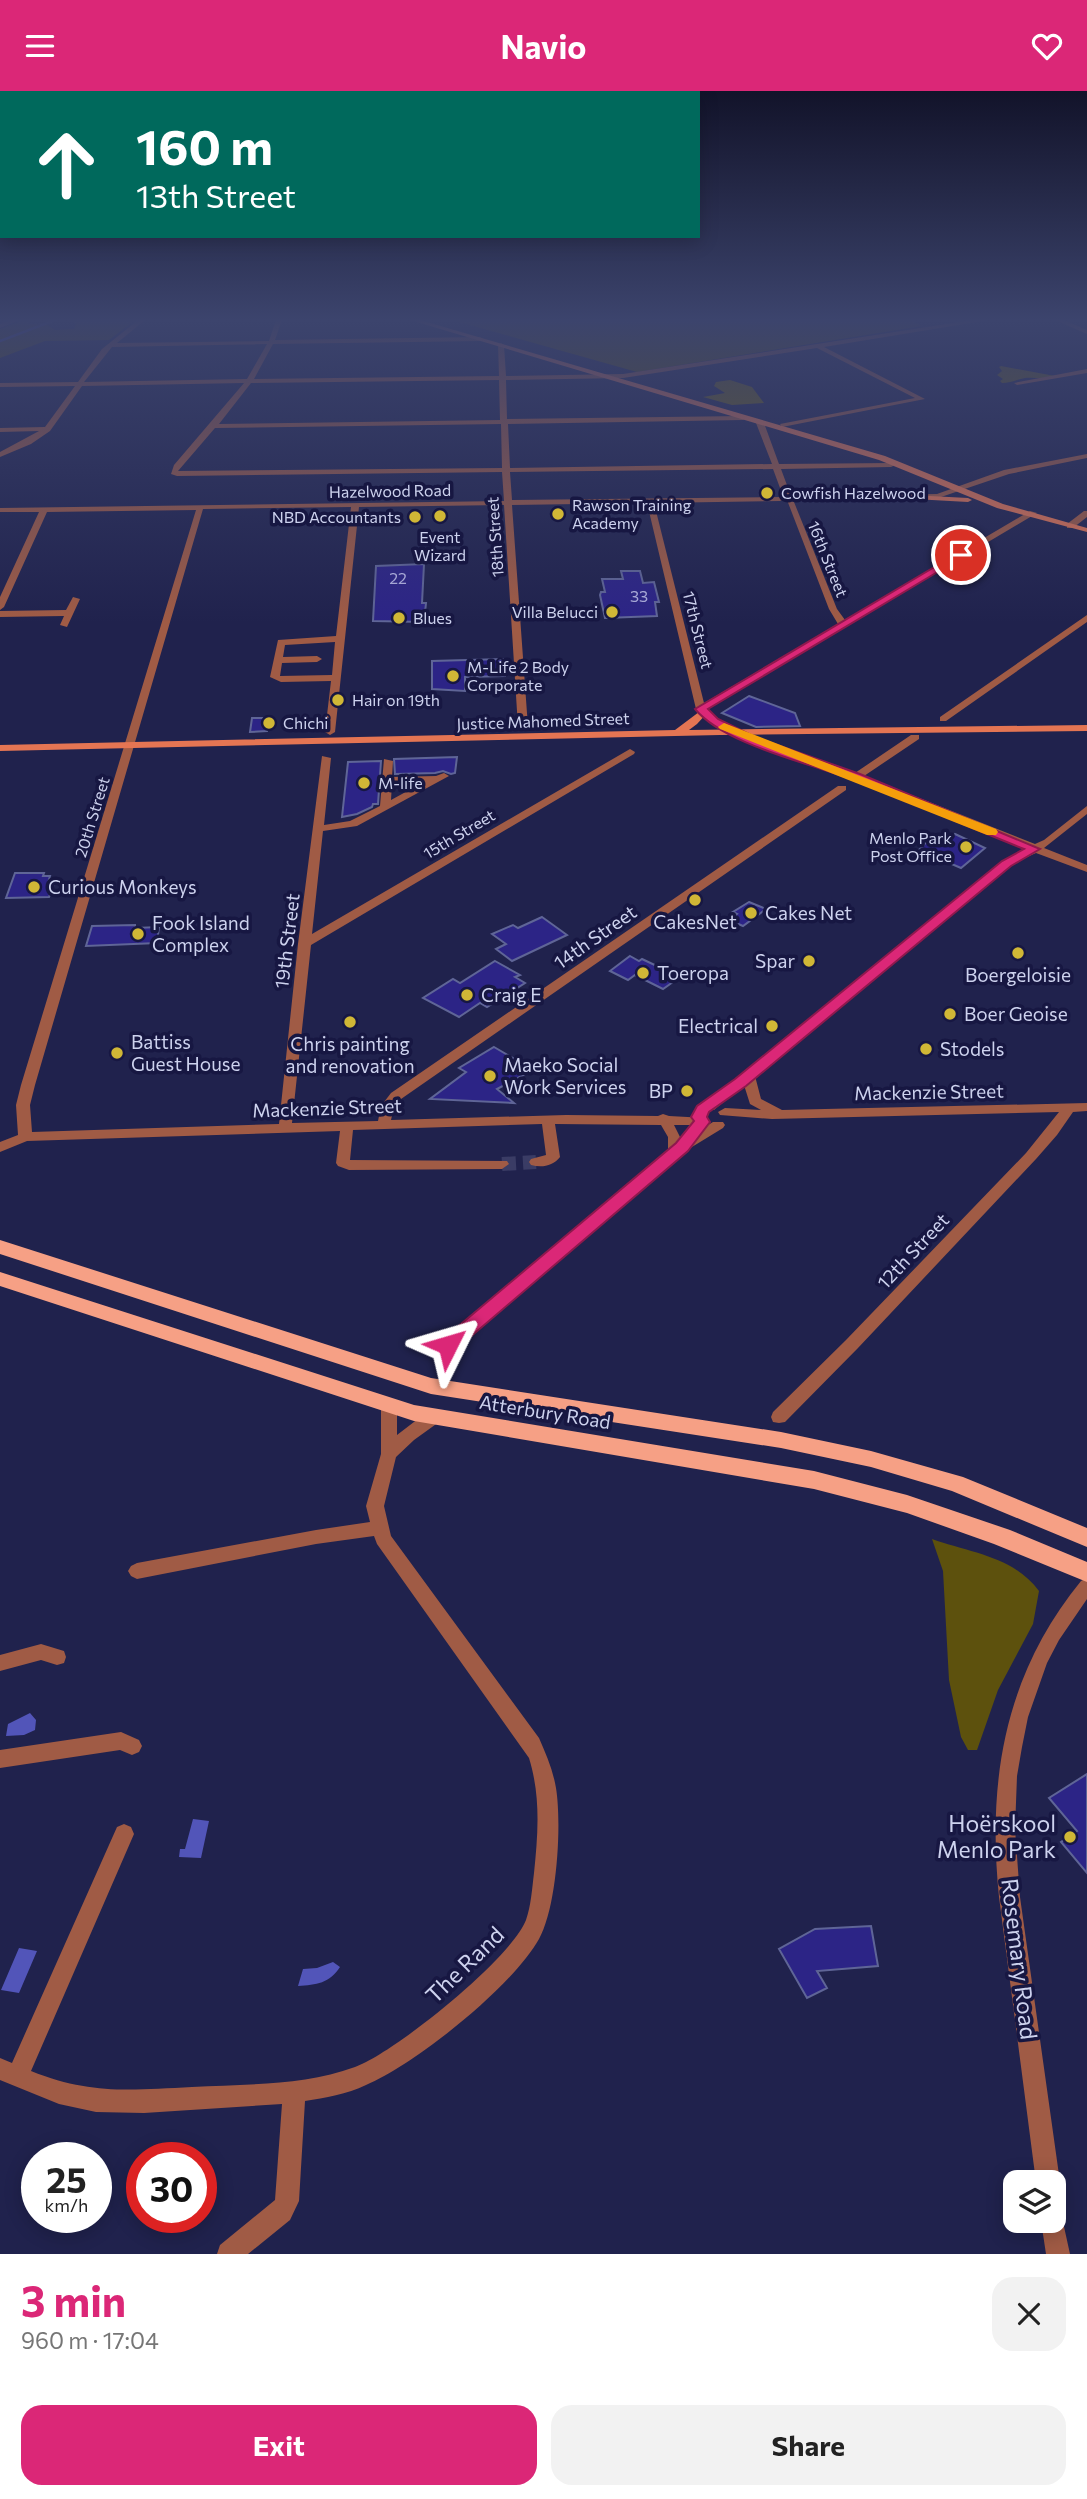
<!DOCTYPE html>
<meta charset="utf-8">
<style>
:root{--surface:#fff;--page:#f2f2f2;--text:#222;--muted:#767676;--accent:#db2777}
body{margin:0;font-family:Commissioner,sans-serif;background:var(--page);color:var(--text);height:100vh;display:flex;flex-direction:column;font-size:26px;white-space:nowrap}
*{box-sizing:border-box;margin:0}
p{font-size:23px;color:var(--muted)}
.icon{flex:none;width:38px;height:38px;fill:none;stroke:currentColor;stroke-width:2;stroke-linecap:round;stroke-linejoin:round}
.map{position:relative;height:2163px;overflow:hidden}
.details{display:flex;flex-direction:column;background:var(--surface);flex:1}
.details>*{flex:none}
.banner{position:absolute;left:0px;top:0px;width:700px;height:147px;box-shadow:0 4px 18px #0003;background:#00695c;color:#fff;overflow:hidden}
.controls{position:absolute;left:1003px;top:2079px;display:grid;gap:14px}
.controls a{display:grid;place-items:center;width:63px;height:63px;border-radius:14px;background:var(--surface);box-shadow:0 4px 18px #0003;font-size:35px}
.speed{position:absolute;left:21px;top:2051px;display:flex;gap:14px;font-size:35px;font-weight:700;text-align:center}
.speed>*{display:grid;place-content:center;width:91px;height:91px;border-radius:50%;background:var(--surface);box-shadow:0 4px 18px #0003;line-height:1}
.speed small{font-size:18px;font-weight:400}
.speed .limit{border:10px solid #d22;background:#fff;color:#111}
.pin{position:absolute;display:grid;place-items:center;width:60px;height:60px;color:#fff;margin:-30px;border:4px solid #fff;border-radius:50%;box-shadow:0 2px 7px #0007}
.me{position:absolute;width:77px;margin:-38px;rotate:50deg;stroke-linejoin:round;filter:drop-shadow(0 0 5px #0008)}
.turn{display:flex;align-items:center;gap:24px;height:147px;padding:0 21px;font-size:32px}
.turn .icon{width:91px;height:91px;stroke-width:2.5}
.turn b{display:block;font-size:49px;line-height:60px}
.round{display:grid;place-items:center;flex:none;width:74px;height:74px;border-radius:21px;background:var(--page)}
.summary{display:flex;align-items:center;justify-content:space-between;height:119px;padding:0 21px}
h1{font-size:42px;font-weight:700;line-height:52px;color:var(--accent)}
.cta{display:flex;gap:14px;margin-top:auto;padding:14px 21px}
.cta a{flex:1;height:80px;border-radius:21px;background:var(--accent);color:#fff;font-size:28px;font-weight:700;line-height:80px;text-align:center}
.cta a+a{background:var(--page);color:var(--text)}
header{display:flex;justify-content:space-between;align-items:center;height:91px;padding:0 21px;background:var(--accent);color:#fff;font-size:32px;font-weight:700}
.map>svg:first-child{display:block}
</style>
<header><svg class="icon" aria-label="menu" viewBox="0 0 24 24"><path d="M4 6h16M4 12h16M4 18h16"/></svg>Navio<svg class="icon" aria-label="heart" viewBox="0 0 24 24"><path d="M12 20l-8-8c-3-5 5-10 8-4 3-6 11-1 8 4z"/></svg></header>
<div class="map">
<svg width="1087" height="2163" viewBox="0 0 1087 2163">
<rect width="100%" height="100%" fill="#20224d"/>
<path fill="#5d510d" d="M24,229H31L29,233L47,234L55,239L74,238L76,233L70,229H135L109,249L45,250L0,267V238Z
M452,229H910L922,235L637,281Z
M932,1448C971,1462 1013,1465 1039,1500L1033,1533L998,1599L977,1659H968L961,1646L949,1589L943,1480Z"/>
<path fill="#6d5e11" d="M1001,275L1055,285C1044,289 1036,286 1025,287C1018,288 1010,292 1002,292L1000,290L1003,288L997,284L1002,280L999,276Z
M730,289L752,296L764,312L732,314L703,306L725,302L714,295L716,291Z"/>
<path fill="#5255b9" d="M30,1622L36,1629L35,1639L24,1644L6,1645L8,1633Z
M193,1728L209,1730L201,1767L179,1766L180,1758H185Z
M19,1857L37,1860L19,1902L1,1899Z
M333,1871L340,1876C330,1892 316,1894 298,1895L303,1878L317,1877Z"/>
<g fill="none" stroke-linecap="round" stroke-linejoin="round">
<path stroke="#5255b9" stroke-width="2.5" d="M0,250L55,229"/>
</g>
<path fill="#2c2486" stroke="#5f6597" stroke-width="2" d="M424,473L422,512H426L424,531L373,530L376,475Z
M621,480H640L643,492L654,491L659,511H655L657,525L605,527L600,504L601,501H605L602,488H623Z
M503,568L505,585L465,586V600L432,598V570Z
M749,605L795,622L800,635L756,636L722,622Z
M252,627H269L267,640L250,641Z
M457,666L455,682L451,683L443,680L435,682L395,683L394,668Z
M381,670L378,713H373L372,716L357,723L342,726L348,671Z
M955,743L985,757L961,777L919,759L932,745L945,750Z
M15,782H44L43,785H50L48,792L54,793L49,806L6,807Z
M749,811L766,818L743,835L729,829L737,823L733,821Z
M542,826L567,844L512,870L496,858L506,853L492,843L513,834L518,837Z
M135,834V837L159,836L157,852L86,855L92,835Z
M630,865L639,870L642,868L680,886L663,898L635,884L628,889L610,880Z
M495,870L520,884L515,886L525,892L487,916L480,912L459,926L423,907L453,888L460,892Z
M494,956L533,979L497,998L514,1012L430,1008L466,981L459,977Z
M1087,1683V1782L1061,1751L1077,1740L1049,1707Z
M871,1835L878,1875L817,1880L827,1897L807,1907L779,1858L815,1838Z"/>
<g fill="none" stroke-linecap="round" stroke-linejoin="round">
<path stroke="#3a3c65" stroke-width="14" stroke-dasharray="14 7" stroke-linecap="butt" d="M502,1073L536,1071"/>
<path fill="#a05b45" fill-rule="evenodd" d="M10,229H20L0,237V233Z
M138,229H145L117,252L269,250L276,229H282L275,249L480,246L483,248L480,250L273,253L254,288L499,285L498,254L501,252L504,254L506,285L623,283L972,229H989L824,256L925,308L782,336L780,333L915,307L817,257L623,287L506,289L507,328L743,325L746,327L743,329L508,333L510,377L772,373L756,332L760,330L764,332L779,373L891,372L895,374L891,376L781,378L791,405L787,407L783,405L773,378L510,381L512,409L783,406L784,408L780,410L654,412L704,612L838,533L829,518L787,409L794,411L837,518L845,529L1030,420L1037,422L707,618C742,652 810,667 855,682L911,644H919V648L864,685L1035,753L1044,749L1087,715V723L1044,757L1087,774V781L1036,762L1010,774L755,985L761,1008L782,1019L1087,1012V1020L1073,1021L1057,1044L1036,1068L858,1257L785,1331L779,1332L773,1331L771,1326L773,1321L846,1249L1026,1062L1059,1021L772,1028L720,1024L718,1021L725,1017L761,1019L750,1013L744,994L714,1019H704L702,1016L1002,770L1026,758C968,734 910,708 852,687C806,671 728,655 696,618L647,412L512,414L528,636L523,639L518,636L504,414L359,416L335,641L330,644L325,641L331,590L281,591L270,586L278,549L336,545L351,416L203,418L35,994L30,1014L32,1041L279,1033L298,853L322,665L331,667L324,734L350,730L380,715L384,668L393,670L392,686L436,685L444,682L449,685L357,735L323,740L312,843L630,658L635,661L634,663L311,854L292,1032L378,1030L381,1015L391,1002L838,695H846V699L401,1008L394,1016L391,1029L566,1024L658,1025L663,1023L669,1025L706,1027L708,1030L701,1034H674L682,1050L713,1031H723L725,1034L723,1037L687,1059L454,1258H442L440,1254L442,1250L668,1060V1046L661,1034L555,1033L560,1066C553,1075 542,1077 531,1074L529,1071L531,1068L546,1064L542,1033L353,1039L350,1069L507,1070L509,1073L502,1078L349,1079L338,1075L336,1072L340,1040L27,1050L0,1061V1051L18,1044L16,1014L21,994L196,419L47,421L4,516L0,519V506L39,421H0V417L504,410L502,381L177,385L171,383L174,374L244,292L82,295L50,340L31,353L0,366V361L39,340L0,341V337L45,336L75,295L0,296V292L78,291L102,258ZM267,253L247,288L84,291L112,256ZM499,289L500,329L219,333L251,292ZM501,333L502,377L178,380L215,337ZM335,551L332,584L280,585L282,572L317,571L322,568L317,565L283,566L285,554ZM424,691L391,709L392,692Z
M1055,229H1064L1087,239V243Z
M1087,278V282L1017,294L1014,292Z
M1087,363V367L1009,383L938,407L796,410L792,408L796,406L937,403L1004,379Z
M1084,420H1087V426L1073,437H1067V433Z
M73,506L80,508L67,536L60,534L64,525L0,526V520L66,519Z
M1087,524V531L946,630H940V626Z
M389,1308L395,1310L397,1314V1344L427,1321L433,1320L439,1321L441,1326L439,1331L414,1349L396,1366L384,1415L391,1445L539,1647C546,1663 553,1679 556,1697C562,1734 557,1816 539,1848C512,1896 417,1972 366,1994C347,2003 325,2007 305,2010L299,2110L290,2129L248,2163H217L220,2154L275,2109L282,2013L144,2022L96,2021L59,2013L0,1989V1967L12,1972L117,1736L124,1733L131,1736L134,1743L31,1980C91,2004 130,1999 192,1996C246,1993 303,1995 355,1976C394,1962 511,1868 526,1829C531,1815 532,1798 534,1782C538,1743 541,1706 529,1667L377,1453L374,1445L316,1453L137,1488L131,1485L128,1480L131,1475L137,1472L316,1439L370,1431L366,1415L381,1363V1314L383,1310Z
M1087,1487V1508L1059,1549L1047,1572L1028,1626L1022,1656L1017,1685L1015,1738L1020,1806L1060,2091L1054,2100V2091H1036L999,1806C987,1688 1005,1583 1081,1490Z
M41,1553L64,1560L66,1566L64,1572L57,1574L41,1569L0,1580V1564Z
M121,1641L139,1649L142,1655L139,1661L132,1664L120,1659L0,1677V1659Z
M1054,2118L1061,2122L1070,2163H1046L1041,2130H1054Z"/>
<path fill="#e47553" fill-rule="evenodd" d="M410,229H420L885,365L1003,413L1087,437V441L997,417L879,369Z
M911,404L968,407L972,409L968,411L914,408H911Z
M703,618L708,621L697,633L689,639L1087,634V640L720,644L0,660V654L675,639Z"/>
<path fill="#f6a085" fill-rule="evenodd" d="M0,1149L431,1287L781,1341L871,1360L963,1386L1087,1437V1456L952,1400L871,1376L781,1357L431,1303L0,1163Z
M0,1181L414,1314L814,1380L907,1404L1010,1439L1087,1471V1491L994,1453L907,1422L814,1398L414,1330L0,1195Z"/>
</g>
<linearGradient id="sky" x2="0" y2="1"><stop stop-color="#12132a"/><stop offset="0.43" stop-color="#3c446d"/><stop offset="1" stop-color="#3c446d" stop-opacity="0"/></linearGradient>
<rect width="1087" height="532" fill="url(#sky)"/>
<path fill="#db2777" stroke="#8e194d" stroke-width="2" d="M958,462L966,464L708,618L718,628L755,646L860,683L1040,758L1011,775L746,995L709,1021L707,1026L710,1031L688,1060L455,1259H442L439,1254L442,1249L676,1052L694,1030L691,1026L697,1015L735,988L1002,770L1024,758C966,735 908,709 850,688C806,671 724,653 695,618Z"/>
<path fill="#f59e0b" d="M724,632L996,738L998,741L996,744H987L720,638L718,636Z"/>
<g fill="#d0b736" stroke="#171742" stroke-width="2.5">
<circle cx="767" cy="402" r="7"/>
<circle cx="558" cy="423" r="7"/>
<circle cx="440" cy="425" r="7"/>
<circle cx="415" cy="426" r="7"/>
<circle cx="612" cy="521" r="7"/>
<circle cx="399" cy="527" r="7"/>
<circle cx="453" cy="585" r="7"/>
<circle cx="338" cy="609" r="7"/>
<circle cx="269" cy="632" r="7"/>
<circle cx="364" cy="692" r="7"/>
<circle cx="966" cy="756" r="7"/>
<circle cx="34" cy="796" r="7"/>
<circle cx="695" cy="809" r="7"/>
<circle cx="751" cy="822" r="7"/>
<circle cx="138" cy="843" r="7"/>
<circle cx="1018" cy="862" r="7"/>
<circle cx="809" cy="870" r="7"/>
<circle cx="643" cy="882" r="7"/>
<circle cx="467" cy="904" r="7"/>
<circle cx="950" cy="923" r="7"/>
<circle cx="350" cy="931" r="7"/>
<circle cx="772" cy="935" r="7"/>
<circle cx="926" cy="958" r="7"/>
<circle cx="117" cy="962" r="7"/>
<circle cx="490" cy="985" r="7"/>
<circle cx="687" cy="1000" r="7"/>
<circle cx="1070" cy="1746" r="7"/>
</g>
<g text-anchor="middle" stroke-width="7" stroke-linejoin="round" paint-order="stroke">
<g font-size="16" fill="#cdd2ee" stroke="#171742">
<text transform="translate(390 400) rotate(-1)" y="6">Hazelwood Road</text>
<text transform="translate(495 446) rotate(-94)" y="6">18th Street</text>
<text transform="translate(828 468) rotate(68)" y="6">16th Street</text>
<text transform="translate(698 539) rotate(76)" y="6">17th Street</text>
<text transform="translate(543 630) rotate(-2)" y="6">Justice Mahomed Street</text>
<text transform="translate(92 726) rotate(-73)" y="6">20th Street</text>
<text transform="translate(459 743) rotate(-31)" y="6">15th Street</text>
</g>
<g font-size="16" fill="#cdd2ee" stroke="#171742" text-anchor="start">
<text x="781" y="408">Cowfish Hazelwood</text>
<text x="572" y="420">Rawson Training<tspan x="572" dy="18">Academy</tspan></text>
<text x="401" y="432" text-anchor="end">NBD Accountants</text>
<text x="440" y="452" text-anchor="middle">Event<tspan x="440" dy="18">Wizard</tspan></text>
<text x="598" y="527" text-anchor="end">Villa Belucci</text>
<text x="413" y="533">Blues</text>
<text x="467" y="582">M-Life 2 Body<tspan x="467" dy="18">Corporate</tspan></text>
<text x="352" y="615">Hair on 19th</text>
<text x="283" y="638">Chichi</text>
<text x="378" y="698">M-life</text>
<text x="952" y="753" text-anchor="end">Menlo Park<tspan x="952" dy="18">Post Office</tspan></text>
</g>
<g font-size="16" fill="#a5a6d4">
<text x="398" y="493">22</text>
<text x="639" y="511">33</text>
</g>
<g font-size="19" fill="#cdd2ee" stroke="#171742" text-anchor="start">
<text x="48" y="803">Curious Monkeys</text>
<text x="765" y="829">Cakes Net</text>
<text x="695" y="838" text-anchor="middle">CakesNet</text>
<text x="152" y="839">Fook Island<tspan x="152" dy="22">Complex</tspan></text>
<text x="795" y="877" text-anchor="end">Spar</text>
<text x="657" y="889">Toeropa</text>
<text x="1018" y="891" text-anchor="middle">Boergeloisie</text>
<text x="481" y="911">Craig E</text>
<text x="964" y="930">Boer Geoise</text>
<text x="758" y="942" text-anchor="end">Electrical</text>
<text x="131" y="958">Battiss<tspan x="131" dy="22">Guest House</tspan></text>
<text x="350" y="960" text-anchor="middle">Chris painting<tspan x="350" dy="22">and renovation</tspan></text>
<text x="940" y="965">Stodels</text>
<text x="504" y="981">Maeko Social<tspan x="504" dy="22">Work Services</tspan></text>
<text x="673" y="1007" text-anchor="end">BP</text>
</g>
<g font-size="19" fill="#cdd2ee" stroke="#171742">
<text transform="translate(595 846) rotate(-35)" y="7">14th Street</text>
<text transform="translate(287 850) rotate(-83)" y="7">19th Street</text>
<text transform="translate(929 1001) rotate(-1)" y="7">Mackenzie Street</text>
<text transform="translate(327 1017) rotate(-2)" y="7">Mackenzie Street</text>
<text transform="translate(913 1160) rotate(-47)" y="7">12th Street</text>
<text transform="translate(545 1321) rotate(9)" y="7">Atterbury Road</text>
</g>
<g font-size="23" fill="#cdd2ee" stroke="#171742" text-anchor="end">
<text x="1056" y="1741">Hoërskool<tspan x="1056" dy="26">Menlo Park</tspan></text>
</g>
<g font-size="23" fill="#cdd2ee" stroke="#171742">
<text transform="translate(1019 1868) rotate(83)" y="8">Rosemary Road</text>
<text transform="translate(465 1874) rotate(-44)" y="8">The Rand</text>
</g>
</g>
</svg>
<div class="controls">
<a><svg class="icon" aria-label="layers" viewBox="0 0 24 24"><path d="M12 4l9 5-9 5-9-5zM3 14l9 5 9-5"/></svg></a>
</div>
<div class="speed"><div>25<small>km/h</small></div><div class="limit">30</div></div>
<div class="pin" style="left:961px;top:464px;background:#d93025"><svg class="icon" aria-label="arrive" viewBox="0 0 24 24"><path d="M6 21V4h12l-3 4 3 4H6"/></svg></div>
<svg class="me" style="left:448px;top:1254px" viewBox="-20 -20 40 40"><path d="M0-17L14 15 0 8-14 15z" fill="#db2777" stroke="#fff" stroke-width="4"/></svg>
<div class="banner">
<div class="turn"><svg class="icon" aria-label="ahead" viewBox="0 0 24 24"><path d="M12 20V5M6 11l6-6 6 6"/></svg><div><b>160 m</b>13th Street</div></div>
</div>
</div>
<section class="details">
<div class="summary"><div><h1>3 min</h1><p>960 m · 17:04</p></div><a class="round"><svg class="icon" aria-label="close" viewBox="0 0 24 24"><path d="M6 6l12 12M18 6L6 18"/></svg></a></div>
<div class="cta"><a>Exit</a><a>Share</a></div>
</section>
